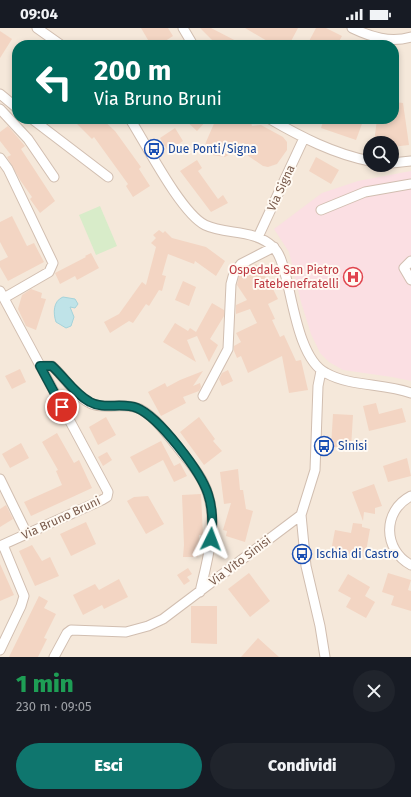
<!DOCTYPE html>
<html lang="it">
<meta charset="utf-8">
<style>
:root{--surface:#171b24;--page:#20242c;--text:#f1f3f6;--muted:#9ea1a6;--accent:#0f766e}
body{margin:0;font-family:"Fira Sans",sans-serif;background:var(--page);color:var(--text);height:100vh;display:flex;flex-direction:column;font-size:15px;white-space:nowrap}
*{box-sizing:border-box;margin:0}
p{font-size:13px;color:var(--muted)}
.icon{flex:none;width:22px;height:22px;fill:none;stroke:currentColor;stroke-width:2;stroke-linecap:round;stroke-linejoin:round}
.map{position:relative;height:629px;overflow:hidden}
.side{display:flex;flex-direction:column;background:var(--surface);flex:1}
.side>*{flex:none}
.banner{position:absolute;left:12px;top:12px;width:387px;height:84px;border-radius:16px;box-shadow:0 2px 6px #0003;background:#00695c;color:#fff;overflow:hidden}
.controls{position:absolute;left:363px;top:108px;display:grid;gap:8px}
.controls a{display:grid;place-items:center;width:36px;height:36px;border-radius:50%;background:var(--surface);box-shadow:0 2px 6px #0003;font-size:20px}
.pin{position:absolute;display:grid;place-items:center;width:34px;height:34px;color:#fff;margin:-17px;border:2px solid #fff;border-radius:50%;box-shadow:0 1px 4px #0007}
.me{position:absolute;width:44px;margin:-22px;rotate:3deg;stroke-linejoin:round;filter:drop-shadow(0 0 3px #0008)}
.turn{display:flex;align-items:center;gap:14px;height:84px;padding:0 16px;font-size:18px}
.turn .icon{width:52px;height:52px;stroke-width:2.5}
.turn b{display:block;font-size:28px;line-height:34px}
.round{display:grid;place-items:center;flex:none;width:42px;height:42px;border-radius:21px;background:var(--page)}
.summary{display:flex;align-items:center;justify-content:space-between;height:68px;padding:0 16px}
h1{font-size:24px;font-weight:800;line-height:30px;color:#1e9e55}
.primary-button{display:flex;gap:8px;margin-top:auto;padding:8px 16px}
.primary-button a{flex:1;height:46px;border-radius:24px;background:var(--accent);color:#fff;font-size:16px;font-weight:800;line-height:46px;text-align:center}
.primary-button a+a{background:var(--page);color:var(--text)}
.status{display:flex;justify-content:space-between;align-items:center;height:28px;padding:0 20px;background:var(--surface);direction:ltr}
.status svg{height:11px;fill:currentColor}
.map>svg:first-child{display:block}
</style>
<div class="status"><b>09:04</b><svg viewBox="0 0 49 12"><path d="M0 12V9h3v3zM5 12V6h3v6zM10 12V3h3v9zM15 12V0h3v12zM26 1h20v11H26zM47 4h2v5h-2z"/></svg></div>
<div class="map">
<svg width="411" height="629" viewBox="0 0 411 629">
<rect width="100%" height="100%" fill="#fdf6ec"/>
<path fill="#f5e8da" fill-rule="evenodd" d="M0,0H411V629H0ZM17,17H394V91H17ZM370,115H392V137H370Z"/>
<path fill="#fbdfe3" d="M411,143V353L392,349L343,342L329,334L320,325L311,306L301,274L289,224L274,201L322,165L358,153Z"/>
<path fill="#d8ecc9" d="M100,178L117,218L96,227L79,187Z"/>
<path fill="#bfe3e8" stroke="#a5d3da" d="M63,269L75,271L78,276L75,280L70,279L74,289L71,298L66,300L56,294C53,285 53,273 63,269Z"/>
<path fill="#f3d5c3" d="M141,0H168L173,8L159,17H151Z
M200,0H211L244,17H217Z
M245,0H298L289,17H274Z
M316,0H326L342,8L337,17H307Z
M0,3L12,11L0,30Z
M394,74L403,75L409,117L392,119V115H374L377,91H394Z
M72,91H102L115,103L141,139L139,141L150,158L133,169L126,158L128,156L94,109L92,111Z
M184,91H208L197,103Z
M216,91H250L252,98L261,97L283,109L287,114V122L277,136L268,139L263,138L247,127L240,114L232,125L225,129L212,127L205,120L206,114Z
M324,91H356L363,93L356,112L321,100Z
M8,98L25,118L21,121L55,173L40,185L30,171L32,169L20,152L7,129L11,127L0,113V104Z
M175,100L183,113L168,123L160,110Z
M316,129L339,142L331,156L309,143Z
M197,132L202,140L198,143L218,171L223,167L228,175L211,184L180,143Z
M12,188L27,218L34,215L44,234L8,253L0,239V233L8,229L0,214V194Z
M159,202L163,205L165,203L172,210L206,219L225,233L216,248L195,233L194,236L168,226L162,247L166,248L162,263L159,262L149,278L146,276L133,295L129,293L110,305L104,294L119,286L142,254L146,257L156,219L151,215L156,210L153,207Z
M91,225L99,240L77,252L75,248L60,256L55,245L86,229L85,228Z
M256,236L270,255L278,271L268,276L275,291L272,292L280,309L284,307L296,333L301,332L308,362L289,365L282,328L248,345L241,328L237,330L234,323V318L241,314L236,305L257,295L250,281L236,286V277L247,272L237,257L239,248Z
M183,253L196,259L189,278L175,272Z
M31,261L42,265L41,270L46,271L36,302L26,298L18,281L22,267Z
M212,275L224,282V288L210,311L218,317L209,334L197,308L187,312L196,334L163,314L175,295L188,303L190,300L196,304Z
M20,341L26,354L12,361L5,348Z
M228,342L233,353L222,358L219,351L222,345Z
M203,343L193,358L200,355L201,359L199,363L183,369L186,375L161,388L148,364L165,355L167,359L180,352Z
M376,375L379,386L402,380L406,394L369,403L363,378Z
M333,386L353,387L351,420L331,419Z
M106,389L116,407L98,417L89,399Z
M199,389L215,411L213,413L222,423L204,437L180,404Z
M57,405L74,435L79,432L92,460L31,488L24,474L62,457L56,443L58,442L42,414Z
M161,413L174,438L180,435L187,448L174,454L163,432L139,445L130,429Z
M21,415L29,430L10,440L2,426Z
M107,424L112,432L103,438L98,429Z
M407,430L411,448L388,454L383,438Z
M238,441L240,462H243L246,481L253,483L245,514L226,508L227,503L223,502L231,475L224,476L220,444Z
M374,456L382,478L375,480V486L364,484L363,493L352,464Z
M201,466L203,507H199L198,529H183L184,517L182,467Z
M148,468L164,496L146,506L127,473L134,469Z
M6,477L13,491L0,499V481Z
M86,494L96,516L71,528L60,506Z
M353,495L362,496V499L370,501L365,529L331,523L335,502L351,505Z
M32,517L42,533L50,529L59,548L35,558L19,523Z
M0,536L14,567L0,573Z
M188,540L192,546L187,549L190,553L184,557L177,547Z
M249,545L270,573L250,589L228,561Z
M388,545L411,552L408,562L411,563V583L391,577L394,568L382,564Z
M348,546L370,559L365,568L375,574L366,590L346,579L351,570L338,563Z
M119,551L128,569L104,581L102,577L83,587L73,567L95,556L99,562Z
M39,568L48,573L44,580L56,586L44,610L47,611L38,629H9Z
M191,578H217V616L191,615Z
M258,610L279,629H241Z"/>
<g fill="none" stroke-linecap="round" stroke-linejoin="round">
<defs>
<path id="minor" d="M37,0L61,17
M183,0L193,17
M352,0C371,9 390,15 411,9
M0,66L17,80
M0,81L28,111L54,149
M32,91L108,149
M130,91C146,116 181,185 205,197C226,207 255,201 273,219C281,226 283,239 286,249C293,275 300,332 326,345C351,359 384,355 411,365
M270,91C301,109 334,126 370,133
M0,130L8,141L53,235L49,244L4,270
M392,135L411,133
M321,182L365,164L411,156
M258,209L304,110
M411,233L404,240L411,252
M0,263L108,464L107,469L102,472L0,518
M40,338H52C66,350 77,372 95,377C110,381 125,374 140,381C155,389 165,404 176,417C185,429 196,440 203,454C221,489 208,528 200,564
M321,343L318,358L315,442L301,487L306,538L320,598L325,629
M203,368L228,321L231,256L234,245L241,236L274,219
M0,451L27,506
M411,468C382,483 383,522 411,537
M0,622L21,578L24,568L3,517
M54,629L67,605L71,602L126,604L148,598L163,591L301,487"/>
</defs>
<use href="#minor" stroke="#d1beb0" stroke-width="11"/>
<use href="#minor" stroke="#fff" stroke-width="9"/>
</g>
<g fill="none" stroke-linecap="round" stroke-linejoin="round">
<defs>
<path id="route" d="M62,379L40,338H52C65,350 75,366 90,374C104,382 122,374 137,380C159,389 201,444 208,466C213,481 213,496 211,511"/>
</defs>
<use href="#route" stroke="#0a4d48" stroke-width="10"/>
<use href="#route" stroke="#0f766e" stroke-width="7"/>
</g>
<defs>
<symbol id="bus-ring" viewBox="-11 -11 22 22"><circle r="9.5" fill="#fffaf3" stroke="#1a4fb4" stroke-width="1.5"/><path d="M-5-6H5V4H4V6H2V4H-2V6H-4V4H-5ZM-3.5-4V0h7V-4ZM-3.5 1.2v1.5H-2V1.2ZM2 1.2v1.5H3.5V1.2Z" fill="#1a4fb4"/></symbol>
<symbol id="hospital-ring" viewBox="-11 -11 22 22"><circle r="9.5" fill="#fffaf3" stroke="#e0444e" stroke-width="1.5"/><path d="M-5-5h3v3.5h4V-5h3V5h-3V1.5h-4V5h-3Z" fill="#e0444e"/></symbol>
</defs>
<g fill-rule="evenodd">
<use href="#bus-ring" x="143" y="110" width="22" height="22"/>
<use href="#hospital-ring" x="342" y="238" width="22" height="22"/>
<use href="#bus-ring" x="313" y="407" width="22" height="22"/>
<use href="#bus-ring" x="291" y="515" width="22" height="22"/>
</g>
<g text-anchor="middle" stroke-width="4" stroke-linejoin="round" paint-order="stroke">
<g font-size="12" fill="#164399" stroke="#fffaf3" text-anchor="start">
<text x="168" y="125">Due Ponti/Signa</text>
<text x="338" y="422">Sinisi</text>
<text x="316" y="530">Ischia di Castro</text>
</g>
<g font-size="12" fill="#7a5c4d" stroke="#fffaf3">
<text transform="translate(281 160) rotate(-65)" y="4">Via Signa</text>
<text transform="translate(61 490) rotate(-25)" y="4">Via Bruno Bruni</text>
<text transform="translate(240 533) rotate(-37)" y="4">Via Vito Sinisi</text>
</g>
<g font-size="12" fill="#be3a42" stroke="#fffaf3" text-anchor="end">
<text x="339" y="246">Ospedale San Pietro<tspan x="339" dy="14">Fatebenefratelli</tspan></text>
</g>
</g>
</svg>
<div class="controls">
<a><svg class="icon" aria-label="search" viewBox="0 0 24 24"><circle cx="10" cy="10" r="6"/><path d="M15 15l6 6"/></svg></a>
</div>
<div class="pin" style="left:62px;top:379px;background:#d93025"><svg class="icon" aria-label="arrive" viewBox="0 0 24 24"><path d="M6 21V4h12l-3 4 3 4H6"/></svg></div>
<svg class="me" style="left:211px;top:511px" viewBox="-20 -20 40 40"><path d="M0-17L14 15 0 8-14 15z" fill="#0f766e" stroke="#fff" stroke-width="4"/></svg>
<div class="banner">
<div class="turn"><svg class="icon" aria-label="left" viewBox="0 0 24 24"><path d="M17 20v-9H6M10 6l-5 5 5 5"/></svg><div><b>200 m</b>Via Bruno Bruni</div></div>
</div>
</div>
<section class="side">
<div class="summary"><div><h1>1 min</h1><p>230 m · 09:05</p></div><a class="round"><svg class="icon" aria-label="close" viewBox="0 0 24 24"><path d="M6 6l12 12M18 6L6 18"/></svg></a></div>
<div class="primary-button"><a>Esci</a><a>Condividi</a></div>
</section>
